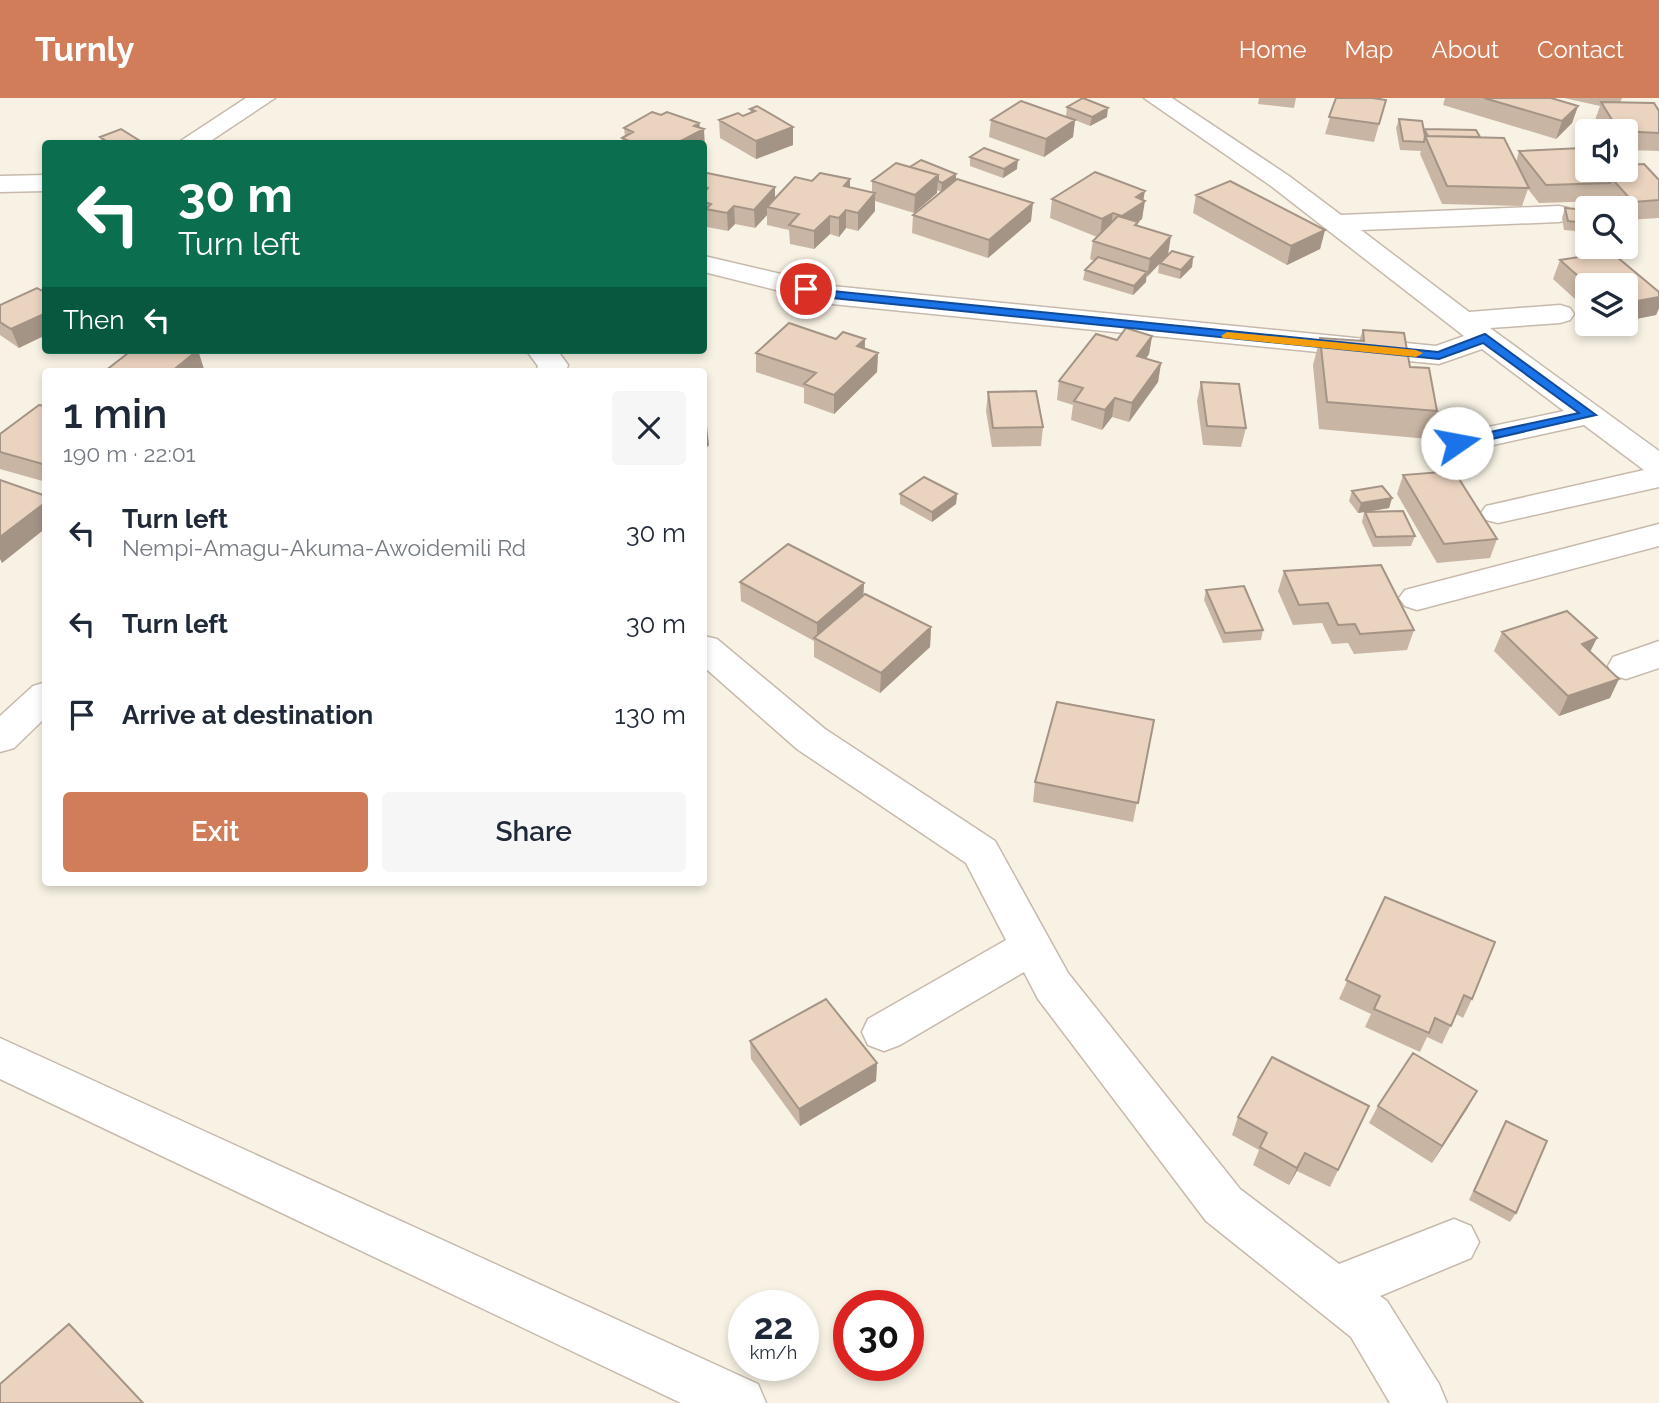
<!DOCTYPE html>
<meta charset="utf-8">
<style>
:root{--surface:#fff;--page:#f6f6f7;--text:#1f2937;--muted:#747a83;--accent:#d27d59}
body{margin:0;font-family:Raleway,sans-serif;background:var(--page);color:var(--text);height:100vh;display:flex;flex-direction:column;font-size:26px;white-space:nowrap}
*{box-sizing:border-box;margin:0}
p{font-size:23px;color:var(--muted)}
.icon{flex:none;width:38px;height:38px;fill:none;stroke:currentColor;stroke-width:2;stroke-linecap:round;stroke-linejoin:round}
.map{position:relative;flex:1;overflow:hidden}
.sheet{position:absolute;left:42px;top:270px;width:665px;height:518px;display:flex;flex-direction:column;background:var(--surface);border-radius:7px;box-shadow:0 4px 10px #0003}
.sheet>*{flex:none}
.banner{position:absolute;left:42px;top:42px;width:665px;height:214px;border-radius:7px;box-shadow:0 4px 10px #0003;background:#0b6e4f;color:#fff;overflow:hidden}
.tools{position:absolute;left:1575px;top:21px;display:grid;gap:14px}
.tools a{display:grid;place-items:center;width:63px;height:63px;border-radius:7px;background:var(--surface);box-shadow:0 4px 10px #0003;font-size:35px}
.speed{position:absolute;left:728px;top:1192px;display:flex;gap:14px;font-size:35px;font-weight:700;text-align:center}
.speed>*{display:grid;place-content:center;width:91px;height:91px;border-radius:50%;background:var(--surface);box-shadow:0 4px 10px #0003;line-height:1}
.speed small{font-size:18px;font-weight:400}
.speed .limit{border:10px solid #d22;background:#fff;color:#111}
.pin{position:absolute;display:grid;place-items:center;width:60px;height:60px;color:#fff;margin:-30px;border:4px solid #fff;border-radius:50%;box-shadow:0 2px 7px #0007}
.me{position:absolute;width:77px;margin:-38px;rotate:78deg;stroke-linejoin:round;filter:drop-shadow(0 0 5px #0008)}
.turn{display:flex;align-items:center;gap:24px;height:147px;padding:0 21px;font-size:32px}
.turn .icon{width:91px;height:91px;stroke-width:2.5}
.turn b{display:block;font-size:49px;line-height:60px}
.then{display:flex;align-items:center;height:66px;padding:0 21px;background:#0003;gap:14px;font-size:26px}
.round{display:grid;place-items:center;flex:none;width:74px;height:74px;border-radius:7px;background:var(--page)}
.overview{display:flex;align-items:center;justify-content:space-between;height:119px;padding:0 21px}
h1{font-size:42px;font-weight:600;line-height:52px}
.button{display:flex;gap:14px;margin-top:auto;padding:14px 21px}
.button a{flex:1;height:80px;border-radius:7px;background:var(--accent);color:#fff;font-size:28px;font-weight:600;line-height:80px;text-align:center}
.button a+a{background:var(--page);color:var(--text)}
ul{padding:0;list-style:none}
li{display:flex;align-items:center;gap:21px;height:91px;padding:0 21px}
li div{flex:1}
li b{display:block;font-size:26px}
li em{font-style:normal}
header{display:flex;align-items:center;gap:42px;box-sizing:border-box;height:98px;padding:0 35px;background:var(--accent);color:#fff}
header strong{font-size:33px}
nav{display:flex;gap:38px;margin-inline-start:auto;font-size:24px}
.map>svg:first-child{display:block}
</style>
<header>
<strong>Turnly</strong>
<nav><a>Home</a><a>Map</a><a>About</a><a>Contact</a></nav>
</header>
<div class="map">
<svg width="1659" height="1305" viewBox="0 0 1659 1305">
<rect width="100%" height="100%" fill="#f8f2e4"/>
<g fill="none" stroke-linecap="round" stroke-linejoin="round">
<defs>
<path id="minor" d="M246,0H275L206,46H176Z
M1144,0H1172L1289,78L1341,117L1559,108L1568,110L1572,116L1568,122L1559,124L1361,132L1469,214L1560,207L1570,210L1574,216L1570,222L1560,225L1490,230L1659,353V389L1498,425L1486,422L1481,415L1486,408L1644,372L1584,327L1457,355L1446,352L1441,345L1446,338L1564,313L1482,251L1439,266L832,206L704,174V158L832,188L1436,248L1464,238L1271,88Z
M46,77V93L0,94V78Z
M526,252H557L568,267L566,273H536L538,268Z
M1659,426V448L1417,512L1405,508L1399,500L1405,492Z
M704,538L717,541L825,631L995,743L1068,875L1240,1091L1339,1166L1454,1121L1471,1128L1479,1144L1471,1160L1380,1198L1387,1203L1439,1286L1447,1305H1390L1351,1239L1206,1123L1038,901L1024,874L900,947L884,953L868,947L862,934L868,921L1006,842L966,765L797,651L704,569Z
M1659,543V570L1626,581L1613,577L1608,568L1613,559Z
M46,584V619L14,650L0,654V618L33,588Z
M0,940L758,1286L766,1305H681L0,981Z"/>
</defs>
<use href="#minor" stroke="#c7baac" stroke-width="3"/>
<use href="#minor" fill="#fff" fill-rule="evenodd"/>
</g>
<path fill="#c9b5a4" d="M1259,0H1296L1294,10L1258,6Z
M1336,0H1382L1381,1L1386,2L1374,44L1325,36Z
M1445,0H1551L1578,8L1572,25L1556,41L1443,7Z
M1564,0H1622L1620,5L1659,13V53L1626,52V33H1601L1595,22L1600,8Z
M757,8L793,47L756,61L720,40L719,22L743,18L751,15L750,11Z
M1067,9L1107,19L1090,28L1075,22L1073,39L1044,59L989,39L991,22L1066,18Z
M661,17L699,25L705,49H704V46H622V40L625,38L624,30Z
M1399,21L1424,33V31L1480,39L1516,64L1519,53L1600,73L1601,72H1626L1659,82V120L1626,122V110H1616L1605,98L1603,103L1539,105L1528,91L1522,108L1442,106L1420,56L1421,53L1400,52L1396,30Z
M100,39L140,43L141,46H103Z
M970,59L1017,71L1003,80L970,68Z
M704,79L775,100L812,83L872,94V83L956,82L1031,123L988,160L912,135L913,117L941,94L937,92V95L914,115L875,103V113L858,133L846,130L839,139L830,136L814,151L790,146L789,132L767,127V117L755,130L735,126L728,133L707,129V123L704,122Z
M1196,97L1325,132L1320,151L1287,167L1193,115Z
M1052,101L1144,102L1142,121L1138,124V128L1168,156L1193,159L1192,169L1180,181L1158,175L1159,166L1146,179V184L1133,197L1083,182L1085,172L1094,163L1090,161L1093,143L1097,139L1050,120Z
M1565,110L1587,112V134L1564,132L1562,120Z
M1611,154L1659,194V210L1656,217L1626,223V187H1587V212L1553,181L1560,162Z
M37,190L19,250L0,237V207Z
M1363,232L1410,269L1437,313L1428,341L1319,331L1313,267L1320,240L1359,243Z
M1152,238L1149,256L1146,261L1161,265L1158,284L1129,324L1112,319L1102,332L1071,322L1073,307L1057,302L1059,283L1117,242Z
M836,241H865V251L878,255L877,274L834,316L804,305V290L756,274V255Z
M1201,284L1246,330L1241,349L1203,347L1197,303Z
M988,294L1043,329L1041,348L992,349L986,313Z
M46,308V384L0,371V336Z
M1403,377L1497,441L1490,460L1437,465L1397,396Z
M1352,393L1392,400L1389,410L1367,414L1415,438L1411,448L1373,449L1362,424L1364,414L1358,415L1349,403Z
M900,396H957L956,406L932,424L900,406Z
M1284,473L1414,532L1407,552L1354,556L1348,545L1332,546L1322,525L1293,527L1278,493Z
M740,484L864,485L863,497L931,529L930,549L880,595L814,559V543L741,503Z
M1206,492L1263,532L1261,542L1223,545L1204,502Z
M1502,534L1591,554L1610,600L1559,618L1494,553Z
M1154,622L1133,724L1033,704L1035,684Z
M1385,799L1472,901L1463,920L1456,916L1442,946L1427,939L1420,954L1365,929L1371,916L1339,901Z
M750,943L877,965L876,983L800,1028L751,961Z
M1477,993L1467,1011L1432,1065L1369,1025L1378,1008Z
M1369,1008L1330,1089L1297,1073L1289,1087L1253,1067L1259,1052L1232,1037L1238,1019Z
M1506,1023L1516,1115L1510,1124L1469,1102L1501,1032Z"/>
<path fill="#a49486" d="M1578,8L1572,25L1556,41L1562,23Z
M1108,10L1107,19L1090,28L1092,19Z
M1075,22L1073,39L1044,59L1046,41Z
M699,25L700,33L704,31L705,49H704V46H675Z
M793,29V47L756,61V43Z
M1018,62L1017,71L1003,80L1004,71Z
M956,76V85L941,94L942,85Z
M938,77L937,95L914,115L915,97Z
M850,81V99L844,88Z
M775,89V107L767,109V117L755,130L754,112Z
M1145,93L1143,104L1145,103L1142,121L1119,137L1122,118L1136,99Z
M875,95V113L858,133V115Z
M1033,105L1031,123L988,160L989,142Z
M734,108L735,126L728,133L727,115Z
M846,112V130L839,139V120Z
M1113,115L1110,133L1100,140L1102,121Z
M830,118V136L814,151V133Z
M1325,132L1320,151L1287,167L1291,148Z
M1171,138L1168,157L1147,179L1150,161Z
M1193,159L1192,169L1180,181L1181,172Z
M1147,174L1146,184L1133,197L1134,188Z
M1659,199V210L1656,217L1626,223V205Z
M46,215V237L19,250L11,231Z
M1152,238L1149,256L1134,277L1137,258Z
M865,241L864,260L857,248Z
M198,252L204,271L202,273H172Z
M878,255L877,274L834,316V297Z
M1161,265L1158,284L1129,324L1132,305Z
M1115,300L1112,319L1102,332L1105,312Z
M707,328L709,347L704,353V333Z
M957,396L956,406L932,424V414Z
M1392,400L1389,410L1358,415L1361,405Z
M46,404V430L2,465L0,461V439Z
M864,485L863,505L817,541V525Z
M931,529L930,549L880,595L881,575Z
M1597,540L1587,560L1582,546Z
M1619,581L1610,600L1559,618L1568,598Z
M877,965L876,983L800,1028L799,1011Z
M1477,993L1467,1011L1432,1065L1442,1048Z
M1305,1055L1297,1073L1289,1087L1297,1070Z"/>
<path fill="#ead3bf" stroke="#a49486" stroke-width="2" d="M1083,0L1108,10L1092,19L1067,9Z
M1336,0H1372L1386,2L1379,26L1329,19Z
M1484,0H1551L1578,8L1562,23Z
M1021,3L1075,22L1046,41L991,22Z
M1601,4L1654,5L1659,13V35L1619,33Z
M757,8L793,29L756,43L719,22L738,15L743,18L755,13L750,11Z
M652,14L661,17L667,14L699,25L694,28L704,31L675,46H636L622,40L633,34L624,30Z
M1399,21L1422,23L1425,38L1424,44L1403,43Z
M121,31L140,43L134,46H111L100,39Z
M1424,31L1476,32L1480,39L1428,38Z
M1425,38L1504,40L1529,90L1447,88Z
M984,50L1018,62L1004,71L970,59Z
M1582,50L1587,57V72H1599L1610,85L1546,87L1519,53Z
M921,62L956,76L942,85L938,83V77L910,69Z
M896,65L938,77L915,97L872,83Z
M1644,66L1659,82V102L1633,104L1604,72H1626V67Z
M1095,74L1145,93L1136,99L1145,103L1122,118L1113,115L1102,121L1052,101Z
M707,75L775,89L754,112L734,108L727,115L706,111L711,106L704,104V95L708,90L704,89V79Z
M820,75L850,81L844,88L875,95L858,115L846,112L839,120L830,118L814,133L789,127L799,116L767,109L795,79L812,83Z
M957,81L1033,105L989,142L913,117Z
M1230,83L1325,132L1291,148L1196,97Z
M1565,110L1587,112V125L1568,123Z
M1118,118L1138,124L1135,127L1171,138L1150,161L1093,143Z
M1172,153L1193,159L1181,172L1160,165Z
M1611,154L1659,194V199L1626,205V187H1588L1560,162Z
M1098,159L1147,174L1134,188L1085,172Z
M37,190L46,195V215L11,231L0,224V207Z
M789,225L836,241L843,234L865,241L857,248L878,255L834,297L804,286L816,275L756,255Z
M1126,230L1152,238L1137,258L1161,265L1132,305L1115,300L1105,312L1074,303L1083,290L1059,283L1096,236L1117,242Z
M1363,232L1404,235L1410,269L1429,270L1437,313L1327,304L1320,240L1364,243Z
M132,252H198L172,273H105Z
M1201,284L1239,286L1246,330L1207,328Z
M1036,293L1043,329L993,330L988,294Z
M39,307L46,308V367L0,354V336Z
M1454,373L1497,441L1444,446L1403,377Z
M924,379L957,396L932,414L900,396Z
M0,382L46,398V404L0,439Z
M1382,388L1392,400L1361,405L1352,393Z
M1403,413L1415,438L1376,439L1365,414Z
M788,446L864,485L817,525L740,484Z
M1381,467L1414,532L1360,536L1355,526L1338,527L1328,505L1299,507L1284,473Z
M1244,488L1263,532L1225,535L1206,492Z
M865,496L931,529L881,575L814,540Z
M1567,513L1597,540L1582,546L1619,581L1568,598L1502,534Z
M1057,604L1154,622L1138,705L1035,684Z
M1385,799L1495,844L1472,901L1464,897L1451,928L1435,920L1429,935L1374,911L1380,898L1346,882Z
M826,901L877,965L799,1011L750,943Z
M1413,955L1477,993L1442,1048L1378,1008Z
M1272,959L1369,1008L1338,1072L1305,1055L1297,1070L1260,1049L1267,1035L1238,1019Z
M1506,1023L1547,1043L1516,1115L1474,1093Z
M69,1226L143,1305H0V1286Z"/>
<path fill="#1a73e8" stroke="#114b97" stroke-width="2" d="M806,187L832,193L1438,254L1485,236L1596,317L1457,349L1453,348V342L1579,315L1483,245L1439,261L832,200L802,193L800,191Z"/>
<path fill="#f59e0b" d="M1227,234L1416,252L1423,255L1416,259L1223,240L1221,238Z"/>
</svg>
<div class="tools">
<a><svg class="icon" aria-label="sound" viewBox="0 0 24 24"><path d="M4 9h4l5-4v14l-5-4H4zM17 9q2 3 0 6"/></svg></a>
<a><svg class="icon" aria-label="search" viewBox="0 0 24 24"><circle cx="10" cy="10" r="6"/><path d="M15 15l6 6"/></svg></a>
<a><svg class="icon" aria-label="layers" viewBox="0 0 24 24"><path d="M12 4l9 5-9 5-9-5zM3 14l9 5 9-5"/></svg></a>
</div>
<div class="speed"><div>22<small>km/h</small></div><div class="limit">30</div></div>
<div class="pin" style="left:806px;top:191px;background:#d93025"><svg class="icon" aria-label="arrive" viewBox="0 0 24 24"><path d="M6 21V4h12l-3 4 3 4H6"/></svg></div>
<svg class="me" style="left:1457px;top:345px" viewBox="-20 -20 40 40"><circle r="19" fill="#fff"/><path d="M0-13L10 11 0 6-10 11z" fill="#1a73e8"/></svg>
<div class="banner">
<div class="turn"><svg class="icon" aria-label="left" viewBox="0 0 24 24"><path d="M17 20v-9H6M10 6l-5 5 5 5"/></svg><div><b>30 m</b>Turn left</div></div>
<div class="then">Then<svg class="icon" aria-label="left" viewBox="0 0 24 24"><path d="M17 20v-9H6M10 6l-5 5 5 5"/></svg></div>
</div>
<section class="sheet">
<div class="overview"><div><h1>1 min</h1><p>190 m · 22:01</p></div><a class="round"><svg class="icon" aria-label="close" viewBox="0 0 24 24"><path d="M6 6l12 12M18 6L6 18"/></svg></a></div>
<ul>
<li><svg class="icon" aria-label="left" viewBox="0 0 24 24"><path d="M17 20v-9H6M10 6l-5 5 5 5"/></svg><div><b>Turn left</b><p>Nempi-Amagu-Akuma-Awoidemili Rd</p></div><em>30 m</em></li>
<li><svg class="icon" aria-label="left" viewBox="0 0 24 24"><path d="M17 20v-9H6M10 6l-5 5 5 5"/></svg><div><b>Turn left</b></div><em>30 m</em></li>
<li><svg class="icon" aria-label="arrive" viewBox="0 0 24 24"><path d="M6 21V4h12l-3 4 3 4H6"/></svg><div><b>Arrive at destination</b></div><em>130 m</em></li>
</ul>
<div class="button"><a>Exit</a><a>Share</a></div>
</section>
</div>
